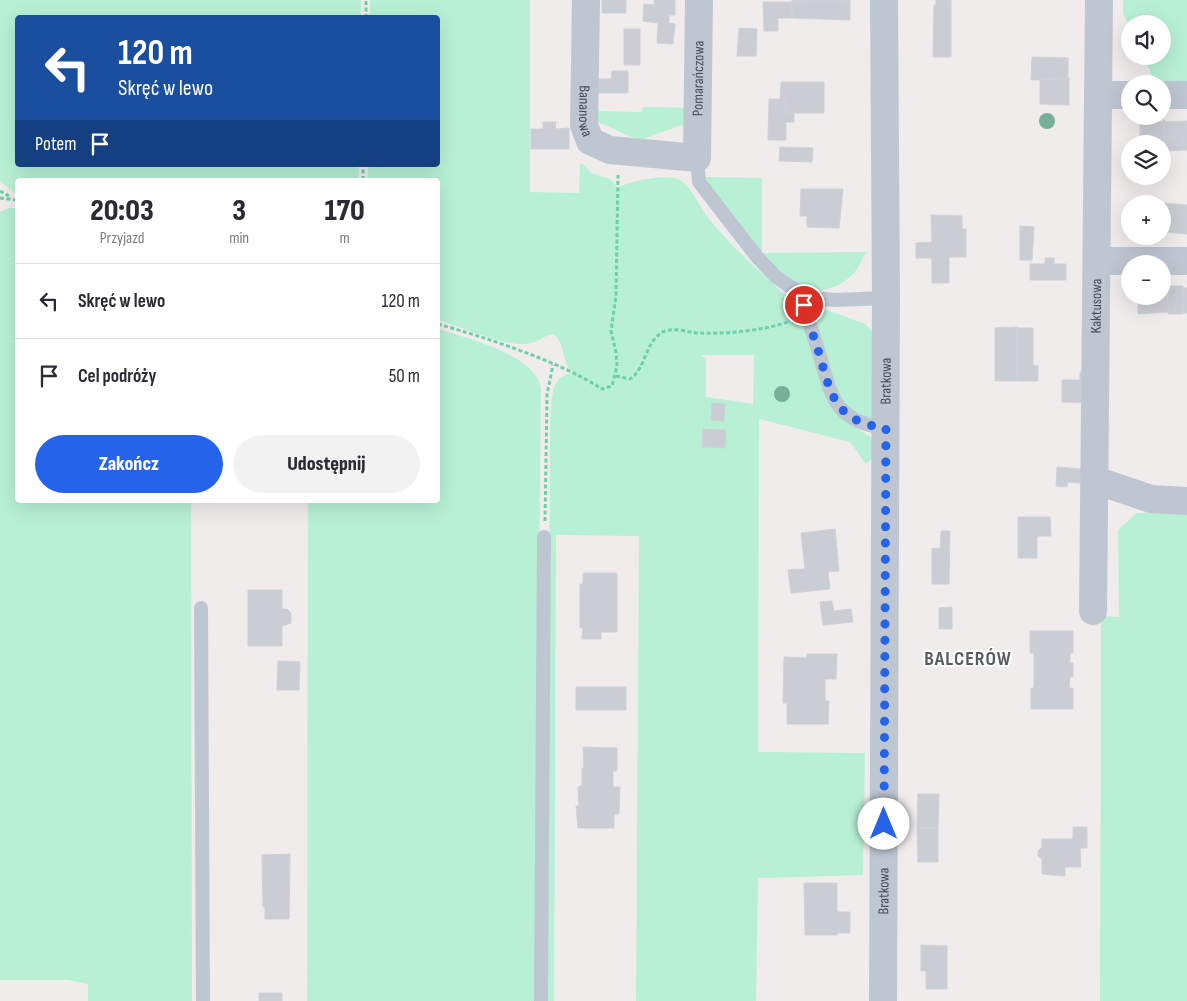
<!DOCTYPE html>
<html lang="pl">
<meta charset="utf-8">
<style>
:root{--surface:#fff;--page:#f2f2f3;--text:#2b2b33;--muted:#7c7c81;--line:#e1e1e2;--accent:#2563eb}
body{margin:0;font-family:"Sofia Sans Condensed",sans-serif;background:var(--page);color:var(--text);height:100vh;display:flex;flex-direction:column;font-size:19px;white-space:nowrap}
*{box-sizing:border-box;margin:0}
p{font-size:16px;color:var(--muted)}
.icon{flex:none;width:28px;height:28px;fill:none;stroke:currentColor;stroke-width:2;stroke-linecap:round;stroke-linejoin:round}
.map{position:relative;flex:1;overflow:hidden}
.details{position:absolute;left:15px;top:178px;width:425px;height:325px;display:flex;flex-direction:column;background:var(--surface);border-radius:5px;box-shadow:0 5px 20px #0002}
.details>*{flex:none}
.guide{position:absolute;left:15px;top:15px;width:425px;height:152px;border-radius:5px;box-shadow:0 5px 20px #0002;background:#1a4fa0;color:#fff;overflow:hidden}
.tools{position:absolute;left:1121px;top:15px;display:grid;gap:10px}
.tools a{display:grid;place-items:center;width:50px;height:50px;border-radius:50%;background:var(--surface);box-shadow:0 5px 20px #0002;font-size:25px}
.pin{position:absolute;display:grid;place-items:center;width:42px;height:42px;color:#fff;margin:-21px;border:2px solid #fff;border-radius:50%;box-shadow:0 1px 5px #0007}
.me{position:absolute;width:55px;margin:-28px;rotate:0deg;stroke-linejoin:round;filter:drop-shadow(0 0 4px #0008)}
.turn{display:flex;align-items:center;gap:18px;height:105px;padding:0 20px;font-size:22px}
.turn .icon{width:65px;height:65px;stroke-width:2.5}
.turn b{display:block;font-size:35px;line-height:42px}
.then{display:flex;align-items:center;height:48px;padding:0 20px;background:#0003;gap:10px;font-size:19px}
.eta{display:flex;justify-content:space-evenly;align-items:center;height:85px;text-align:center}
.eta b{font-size:30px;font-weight:800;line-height:35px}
.cta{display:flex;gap:10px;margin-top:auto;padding:10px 20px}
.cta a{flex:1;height:58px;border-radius:30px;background:var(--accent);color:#fff;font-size:20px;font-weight:800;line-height:58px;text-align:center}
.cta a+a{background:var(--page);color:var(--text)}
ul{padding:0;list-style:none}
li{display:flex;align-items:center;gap:15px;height:75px;padding:0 20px;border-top:1px solid var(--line)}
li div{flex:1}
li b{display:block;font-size:19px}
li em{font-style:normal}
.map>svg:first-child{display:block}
</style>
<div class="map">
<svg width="1187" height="1001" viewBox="0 0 1187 1001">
<rect width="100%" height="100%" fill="#efeceb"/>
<path fill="#b7f0d5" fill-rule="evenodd" d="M0,0H361V17L18,18V165H359L358,180H18L17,195L0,181Z
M370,0H530V192L579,193L580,163L583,164L591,173L610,179L618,188C628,181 667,174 678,179C691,185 700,208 709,219C727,241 750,263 771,282C781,292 793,299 801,311L849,423L872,438L875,456L866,464L850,442L759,419L758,752L865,753L863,875L758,878L756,1001H636L639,536L556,535L554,1001H548L550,422C552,403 549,375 573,373C561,362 566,345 554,334C543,335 537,344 525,344C495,344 466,328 438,320V180H368V165H438V18L370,17ZM701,355H754L753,404L706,397V360Z
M1123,0H1187V86L1156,84L1143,56H1162V24H1130V28L1123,12Z
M643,107L695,108L687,123L643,139H636L596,121L591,111L642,112Z
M702,177L762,178V253L866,252C862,259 858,270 852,275C804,320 761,253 736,219C725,204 713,190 702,177Z
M9,208H17L18,500H191L192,1001H88V984L68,980H0V212Z
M808,303L865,324L875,334L874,418L868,420L842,404L835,392Z
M438,329C466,338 535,354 541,388L535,1001H307L308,500H438Z
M1187,512V1001H1100L1101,616L1119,617L1118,530L1137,513Z"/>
<path fill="#cbcdd4" stroke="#cfd1d8" d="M602,0H626V13H602Z
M654,0H675V15H669V23L675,24L673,44L657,43L658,23L643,21L644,4L654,5Z
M792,0H850V3L792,2Z
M936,0H951V57H933L934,5H936Z
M763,2H792V18H778V31H764Z
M792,2L850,3V20L792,18Z
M739,28L757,29L756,56H737Z
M624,29H640V65H624Z
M1032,57L1068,58V79L1031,80Z
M612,71H628V93H595V79H611Z
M1067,78H1069V105L1040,104V79Z
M781,82H824V113H786V99H780Z
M769,99H786V113H794V122H786V140H768Z
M1140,120L1163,122L1164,120V151L1162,144H1140Z
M1164,120L1166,122L1187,121V150L1164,151Z
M543,122H556L555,129L569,128V149H531V129H543Z
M780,147L813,148L812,162L779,161Z
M801,189H843L839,228L807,227V216H800Z
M1164,203L1187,205V234L1165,232L1164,234Z
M931,215L962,216V229H966V257H949V283H932V258H916V243L932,242Z
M1020,226L1034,227L1032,260H1020Z
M1045,258H1054V264H1066V280H1030V264H1045Z
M1168,283L1169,286H1183V314H1168Z
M1168,283V312L1138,314V296H1162V286H1167Z
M1183,288H1187V313H1183Z
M1017,327V381H995V328Z
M1017,328H1033V365L1038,366V381H1017Z
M1080,372H1091V403L1062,402V380H1080Z
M712,403L725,404L724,421L711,420Z
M703,429L726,430L725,448L702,447Z
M1057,467L1081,469V483L1068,482L1067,487L1056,486Z
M1018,517H1050L1051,536H1037V558H1018Z
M835,529L839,571L828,572L830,589L791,593L788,570L805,569L801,533Z
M941,531H950L949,584H932V548L940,549Z
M583,573H617V632H601V639H582L583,628H580V584H583Z
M248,590H282V609H287L291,613V623L282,626V646H248Z
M832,601L834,611L851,609L853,622L823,625L820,602Z
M952,607V629H939V608Z
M1030,631H1073V653H1070V663H1073V677H1070L1069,688H1073V709H1031V688H1034V653H1030Z
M807,654H837L836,679H825V701H829L828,724H787V703H783L784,657L807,658Z
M278,661L300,662L299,690H277Z
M576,687H626V710H576Z
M583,747L617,748V771H613V787H620L619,814H614V828H578L576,806H579L578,787L582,786V768H584Z
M918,794H939L938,828H917Z
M1073,827H1087V848H1080L1081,867H1065V876L1042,874V859L1038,856V851L1042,847V839H1073Z
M917,828H938V862H918Z
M290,854L289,919H265V907H263L262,855Z
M804,883H837V912H850V933H837V935H805Z
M921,945L947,946V989H926V971H921Z
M259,993H282V1001H259Z"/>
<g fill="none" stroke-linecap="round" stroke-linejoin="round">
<path stroke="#6ecfad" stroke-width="3" stroke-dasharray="4 2.5" stroke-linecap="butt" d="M366,18V0
M363,180V165
M0,191L9,196
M0,198L18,200
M438,324C487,338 559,361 602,389L612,386L617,366L616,352L611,331L616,296L618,175
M616,376L630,379C646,369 645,341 663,332C673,327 687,332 698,333C725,334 764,331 790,321
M545,521L547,394L553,365"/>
<path stroke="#bec6d2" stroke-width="14" d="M697,158L699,182L757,257L776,277L801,294L814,298L836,300L886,298
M801,294C806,314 813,333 819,353C831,396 835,422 885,428
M201,608L203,1001
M541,1001L544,537"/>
<g stroke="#bec6d2" stroke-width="28">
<path id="s1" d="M586,0L584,125L590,141L610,150L697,158L699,0"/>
<path d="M1098,95H1130"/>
<path d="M1162,95H1187"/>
<path d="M1097,261H1187"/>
<path d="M1095,480L1151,499L1187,501"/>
<path id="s2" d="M1093,611L1099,0"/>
<path id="s3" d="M883,1001L886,298L884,0"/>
</g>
</g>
<g fill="#76af9a">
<circle cx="1047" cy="121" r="8"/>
<circle cx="782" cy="394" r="8"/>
</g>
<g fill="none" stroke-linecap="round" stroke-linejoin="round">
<path stroke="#2563eb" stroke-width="9" stroke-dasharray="0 16.2" d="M804,305C808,321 814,337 819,353C831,395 835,422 886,428L884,824"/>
</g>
<g text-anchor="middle" stroke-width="4" stroke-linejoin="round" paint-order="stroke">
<g font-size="15" fill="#444c5a" stroke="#fff">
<text dy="5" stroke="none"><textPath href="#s1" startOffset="331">Pomarańczowa</textPath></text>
<text dy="5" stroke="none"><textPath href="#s1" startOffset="111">Bananowa</textPath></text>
<text dy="5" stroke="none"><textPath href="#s2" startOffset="305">Kaktusowa</textPath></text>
<text dy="5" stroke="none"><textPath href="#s3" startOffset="620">Bratkowa</textPath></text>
<text dy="5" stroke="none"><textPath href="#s3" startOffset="110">Bratkowa</textPath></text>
</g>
<g font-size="20" font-weight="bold" letter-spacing="1" fill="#585b61" stroke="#fff">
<text x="968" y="665">BALCERÓW</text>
</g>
</g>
</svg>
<div class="tools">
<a><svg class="icon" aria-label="sound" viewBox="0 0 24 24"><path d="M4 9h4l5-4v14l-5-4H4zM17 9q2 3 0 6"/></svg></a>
<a><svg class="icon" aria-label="search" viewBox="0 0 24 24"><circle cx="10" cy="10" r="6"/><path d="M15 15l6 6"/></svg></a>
<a><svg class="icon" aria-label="layers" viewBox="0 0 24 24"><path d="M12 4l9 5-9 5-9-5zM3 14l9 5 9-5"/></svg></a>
<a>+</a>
<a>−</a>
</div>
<div class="pin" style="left:804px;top:305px;background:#d93025"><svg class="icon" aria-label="arrive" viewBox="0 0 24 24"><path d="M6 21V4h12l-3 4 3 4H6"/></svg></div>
<svg class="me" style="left:884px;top:824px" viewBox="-20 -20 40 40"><circle r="19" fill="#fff"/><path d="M0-13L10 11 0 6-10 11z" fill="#2563eb"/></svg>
<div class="guide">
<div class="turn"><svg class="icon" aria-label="left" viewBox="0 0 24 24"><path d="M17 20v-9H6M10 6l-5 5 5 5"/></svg><div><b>120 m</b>Skręć w lewo</div></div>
<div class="then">Potem<svg class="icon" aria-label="arrive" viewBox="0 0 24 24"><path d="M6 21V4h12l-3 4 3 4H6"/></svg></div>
</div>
<section class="details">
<div class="eta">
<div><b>20:03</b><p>Przyjazd</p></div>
<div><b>3</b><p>min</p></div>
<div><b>170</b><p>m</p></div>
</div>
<ul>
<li><svg class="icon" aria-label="left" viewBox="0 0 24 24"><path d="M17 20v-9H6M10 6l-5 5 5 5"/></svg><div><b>Skręć w lewo</b></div><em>120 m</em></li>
<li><svg class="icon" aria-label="arrive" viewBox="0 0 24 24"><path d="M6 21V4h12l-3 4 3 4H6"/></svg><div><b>Cel podróży</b></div><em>50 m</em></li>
</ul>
<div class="cta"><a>Zakończ</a><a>Udostępnij</a></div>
</section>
</div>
